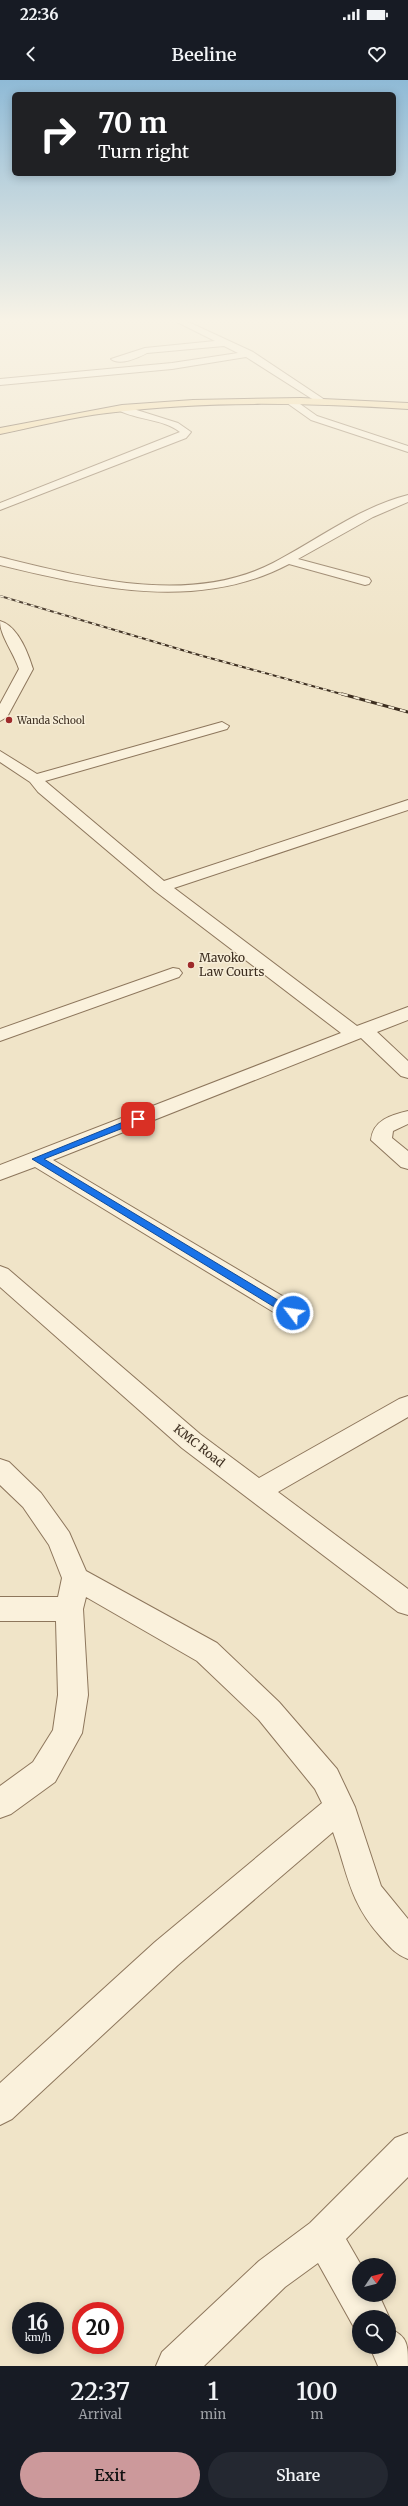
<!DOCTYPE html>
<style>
:root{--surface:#171b24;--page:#242831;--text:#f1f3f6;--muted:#9ea1a6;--accent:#cc999b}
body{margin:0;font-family:Merriweather,serif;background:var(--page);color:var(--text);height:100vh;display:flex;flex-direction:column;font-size:15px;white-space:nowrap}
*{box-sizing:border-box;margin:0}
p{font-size:13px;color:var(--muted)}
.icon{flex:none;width:22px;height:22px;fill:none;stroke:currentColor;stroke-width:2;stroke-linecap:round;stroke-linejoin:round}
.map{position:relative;height:2286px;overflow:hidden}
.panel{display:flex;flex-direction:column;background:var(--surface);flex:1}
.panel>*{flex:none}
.guide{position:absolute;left:12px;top:12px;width:384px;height:84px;border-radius:6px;box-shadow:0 2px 10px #0003;background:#202124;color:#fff;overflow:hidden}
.needle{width:26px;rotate:55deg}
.tools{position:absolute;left:352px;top:2178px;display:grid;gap:8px}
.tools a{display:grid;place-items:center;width:44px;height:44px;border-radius:50%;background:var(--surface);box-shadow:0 2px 10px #0003;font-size:20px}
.speed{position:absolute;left:12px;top:2222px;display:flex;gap:8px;font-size:20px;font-weight:700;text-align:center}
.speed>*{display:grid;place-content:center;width:52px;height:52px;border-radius:50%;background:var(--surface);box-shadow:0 2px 10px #0003;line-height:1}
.speed small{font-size:10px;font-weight:400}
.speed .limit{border:6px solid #d22;background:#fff;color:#111}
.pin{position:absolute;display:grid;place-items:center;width:34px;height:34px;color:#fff;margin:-17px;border-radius:8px;box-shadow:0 2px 6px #0006}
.me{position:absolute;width:44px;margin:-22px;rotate:301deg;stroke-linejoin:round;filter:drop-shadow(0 0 3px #0008)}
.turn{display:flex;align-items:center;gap:14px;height:84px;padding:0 20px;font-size:18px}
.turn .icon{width:52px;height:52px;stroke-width:2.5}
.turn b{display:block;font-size:28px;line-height:34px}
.eta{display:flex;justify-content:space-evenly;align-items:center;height:68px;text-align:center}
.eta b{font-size:24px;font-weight:600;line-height:28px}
.primary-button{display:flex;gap:8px;margin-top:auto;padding:8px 20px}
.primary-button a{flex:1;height:46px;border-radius:24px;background:var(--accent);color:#111;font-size:16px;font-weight:600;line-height:46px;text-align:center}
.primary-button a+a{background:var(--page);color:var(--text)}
.status{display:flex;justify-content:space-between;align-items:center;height:28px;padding:0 20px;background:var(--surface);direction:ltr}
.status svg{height:11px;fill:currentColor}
header{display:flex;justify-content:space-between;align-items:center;height:52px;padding:0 20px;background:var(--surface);font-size:18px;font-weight:600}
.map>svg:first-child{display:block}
</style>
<div class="status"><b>22:36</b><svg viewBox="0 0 49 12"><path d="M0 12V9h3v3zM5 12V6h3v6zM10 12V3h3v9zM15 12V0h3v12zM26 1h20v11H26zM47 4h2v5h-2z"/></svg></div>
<header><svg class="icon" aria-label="back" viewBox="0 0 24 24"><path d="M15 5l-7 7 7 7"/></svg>Beeline<svg class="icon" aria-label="heart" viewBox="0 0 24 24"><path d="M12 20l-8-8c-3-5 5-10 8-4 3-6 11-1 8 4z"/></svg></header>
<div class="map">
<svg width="408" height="2286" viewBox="0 0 408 2286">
<rect width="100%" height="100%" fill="#f0e4c8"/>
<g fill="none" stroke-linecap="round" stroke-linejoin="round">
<defs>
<path id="minor" d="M173,240H184L253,272L328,322L320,324L246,277L172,289L0,305V299L172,283L238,273L224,266L147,273C138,278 119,286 111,279L145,268L215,261Z
M287,319H293L317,336L408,366V372L311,340L287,323Z
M118,326H124L178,343L191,352L186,358L0,430V423L180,352C164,339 137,340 118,330Z
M408,415V422L373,437L298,479L369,498L371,501L369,504L365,505L289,484C199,532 95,508 0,485V477C86,498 189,526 273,483C317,460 360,427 408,415Z
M0,541C18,546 28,573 33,589L7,637L0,641V624L19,589C14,573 0,556 0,541Z
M222,642L229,646L227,649L45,701L164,801L408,720V730L174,808L357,946L408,927V940L377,952L408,981V998L401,996L361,958L53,1080L301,1227L305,1233L301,1239L293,1241L285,1239L35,1087L0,1100V1085L341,953L155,811L38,712L30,702L0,682V671L37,694Z
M173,888L179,889L182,893L179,897L0,961V949Z
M408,1031V1044L393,1051L392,1058L408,1071V1089L401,1087L371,1060C373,1040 391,1035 408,1031Z
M0,1186L8,1189L200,1354L259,1398L399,1319L408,1316V1337L278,1412L408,1509V1535L398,1532L182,1368L0,1207Z
M0,1379L9,1382L41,1413L69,1452L86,1491L217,1563L279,1622L337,1689L355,1727L381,1806L408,1839V1879C395,1874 389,1866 380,1856C349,1821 348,1794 333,1752L178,1885L12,2039L0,2045V2003L155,1862L322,1723L315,1709L259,1640L197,1581L86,1517L83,1529L88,1615L82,1653L55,1702L11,1734L0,1738V1706L33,1682L53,1650L58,1615L56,1541H0V1517H58L62,1498L49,1465L23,1427L0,1405Z
M408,2053V2097L346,2159L361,2185H359V2215H379L389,2237V2238L359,2237V2252L356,2251L318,2183L285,2207L204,2286H156L162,2272L259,2181L310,2143L395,2058Z
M389,2248C408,2257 408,2264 408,2286H378L370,2267H389Z"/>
<path id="major" d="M301,318L408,323V329C308,323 207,320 107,333C71,337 36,347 0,354V348L122,325L193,320Z"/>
</defs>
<use href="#minor" stroke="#8d765c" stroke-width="2"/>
<use href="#major" stroke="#5b4430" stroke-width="2"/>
<use href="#minor" fill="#faf1dc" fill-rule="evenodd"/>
<use href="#major" fill="#f3d9a0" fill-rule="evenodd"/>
<defs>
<path id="rail-far1" d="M0,516L199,575L345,615"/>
<path id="rail" d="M342,614L408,632"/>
</defs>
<use href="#rail-far1" stroke="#3d2e20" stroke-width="2"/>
<use href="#rail" stroke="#3d2e20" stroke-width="3"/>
<use href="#rail-far1" stroke="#f7eed8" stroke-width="1.5" stroke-dasharray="4" stroke-linecap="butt"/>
<use href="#rail" stroke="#f7eed8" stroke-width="2" stroke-dasharray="6" stroke-linecap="butt"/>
</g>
<linearGradient id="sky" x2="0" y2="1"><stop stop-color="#8fbad6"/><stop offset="0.43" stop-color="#f8f3e6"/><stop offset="1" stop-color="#f8f3e6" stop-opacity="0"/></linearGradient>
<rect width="408" height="560" fill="url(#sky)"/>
<path fill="#1a73e8" stroke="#114b97" d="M138,1036L142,1039L141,1041L44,1079L296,1231V1236H289L32,1079Z"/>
<g fill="#9e2a2b" stroke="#f7eed8" stroke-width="1.5">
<circle cx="9" cy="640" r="4"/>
<circle cx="191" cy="885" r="4"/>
</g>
<g text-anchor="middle" stroke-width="3" stroke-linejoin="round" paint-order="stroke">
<g font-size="10" fill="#3d2e20" stroke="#f7eed8" text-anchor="start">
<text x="17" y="644">Wanda School</text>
</g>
<g font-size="12" fill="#3d2e20" stroke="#f7eed8" text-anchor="start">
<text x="199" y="882">Mavoko<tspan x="199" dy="14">Law Courts</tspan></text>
</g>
<g font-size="12" fill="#3d2e20" stroke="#f7eed8">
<text transform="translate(199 1366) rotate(38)" y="4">KMC Road</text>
</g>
</g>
</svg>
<div class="tools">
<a><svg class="needle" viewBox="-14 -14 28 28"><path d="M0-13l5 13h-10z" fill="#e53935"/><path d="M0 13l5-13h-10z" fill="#9ea1a6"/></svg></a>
<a><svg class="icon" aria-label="search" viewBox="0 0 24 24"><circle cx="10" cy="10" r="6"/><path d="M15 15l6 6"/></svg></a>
</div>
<div class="speed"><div>16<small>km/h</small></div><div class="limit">20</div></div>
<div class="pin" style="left:138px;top:1039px;background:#d93025"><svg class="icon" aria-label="arrive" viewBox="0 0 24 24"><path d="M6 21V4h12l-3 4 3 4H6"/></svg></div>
<svg class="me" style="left:293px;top:1233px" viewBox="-20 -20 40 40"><circle r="17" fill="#1a73e8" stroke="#fff" stroke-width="3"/><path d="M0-11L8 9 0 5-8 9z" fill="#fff"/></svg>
<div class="guide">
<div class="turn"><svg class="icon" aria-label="right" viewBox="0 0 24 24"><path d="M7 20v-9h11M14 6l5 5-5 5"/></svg><div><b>70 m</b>Turn right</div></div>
</div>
</div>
<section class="panel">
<div class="eta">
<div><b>22:37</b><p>Arrival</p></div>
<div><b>1</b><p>min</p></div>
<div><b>100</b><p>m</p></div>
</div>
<div class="primary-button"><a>Exit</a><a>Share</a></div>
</section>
